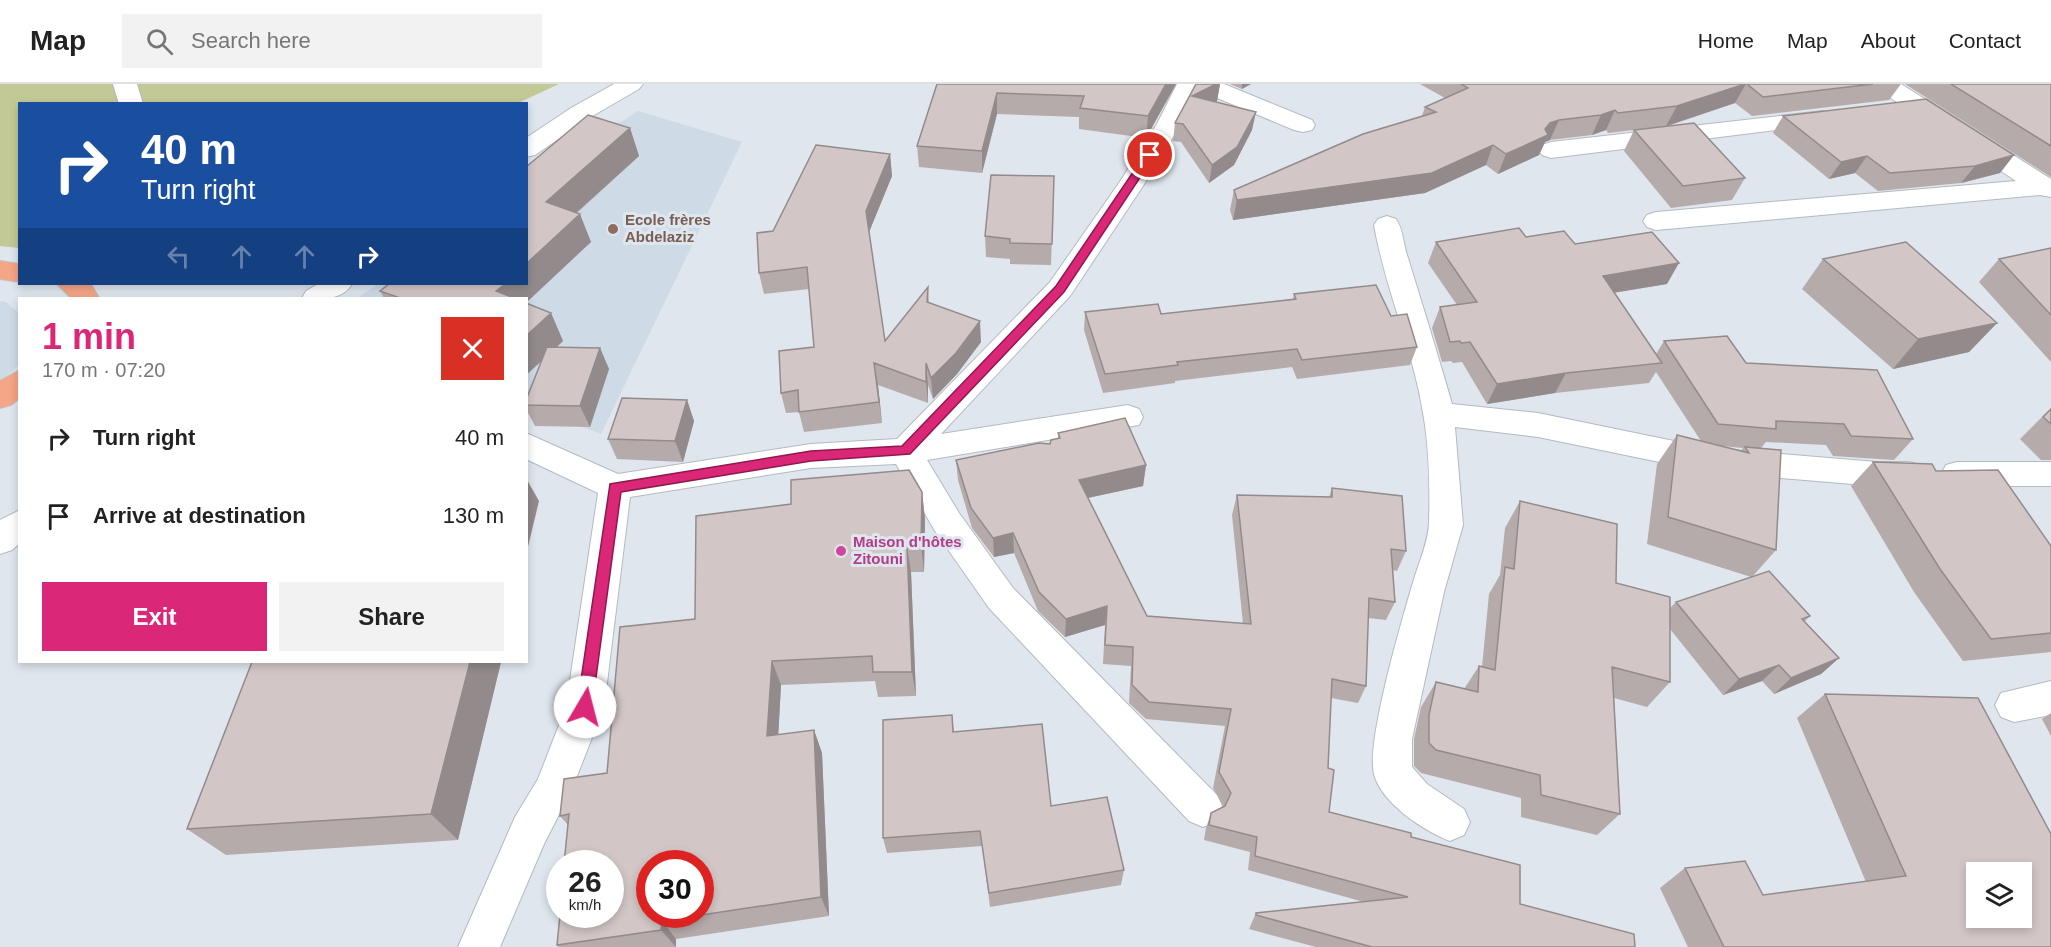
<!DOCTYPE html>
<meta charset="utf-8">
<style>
:root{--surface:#fff;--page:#f2f2f2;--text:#222;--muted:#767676;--line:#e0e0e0;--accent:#db2777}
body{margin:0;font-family:Helvetica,sans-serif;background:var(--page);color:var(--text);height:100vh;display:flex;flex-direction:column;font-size:22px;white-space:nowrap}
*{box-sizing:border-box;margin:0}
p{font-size:20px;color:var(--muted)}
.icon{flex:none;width:33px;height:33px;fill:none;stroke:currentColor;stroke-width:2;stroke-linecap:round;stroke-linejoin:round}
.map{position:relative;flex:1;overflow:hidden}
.side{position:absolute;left:18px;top:213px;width:510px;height:366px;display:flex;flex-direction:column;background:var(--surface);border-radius:0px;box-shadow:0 3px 9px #0003}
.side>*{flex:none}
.guide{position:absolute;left:18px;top:18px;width:510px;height:183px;border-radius:0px;box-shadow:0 3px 9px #0003;background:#1a4fa0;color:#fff;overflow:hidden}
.fabs{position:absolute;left:1966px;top:778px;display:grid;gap:12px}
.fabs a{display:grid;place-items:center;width:66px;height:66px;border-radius:0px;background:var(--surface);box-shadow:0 3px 9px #0003;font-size:30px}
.speed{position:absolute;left:546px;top:766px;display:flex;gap:12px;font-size:30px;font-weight:700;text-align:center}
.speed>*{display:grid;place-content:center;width:78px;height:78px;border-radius:50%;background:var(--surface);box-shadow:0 3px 9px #0003;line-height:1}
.speed small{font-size:15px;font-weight:400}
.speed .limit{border:9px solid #d22;background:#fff;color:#111}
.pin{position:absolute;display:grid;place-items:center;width:51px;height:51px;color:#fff;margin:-26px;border:3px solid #fff;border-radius:50%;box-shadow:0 2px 6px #0007}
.me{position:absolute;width:66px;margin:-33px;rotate:8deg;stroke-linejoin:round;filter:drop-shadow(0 0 4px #0008)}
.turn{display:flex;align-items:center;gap:21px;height:126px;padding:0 24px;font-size:27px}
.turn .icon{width:78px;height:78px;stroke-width:2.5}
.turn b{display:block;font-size:42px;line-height:51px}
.lanes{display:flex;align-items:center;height:57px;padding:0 24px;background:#0003;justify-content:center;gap:30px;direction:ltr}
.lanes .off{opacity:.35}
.round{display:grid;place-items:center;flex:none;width:63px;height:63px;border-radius:0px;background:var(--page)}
.overview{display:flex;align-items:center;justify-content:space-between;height:102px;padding:0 24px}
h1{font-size:36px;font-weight:700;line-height:45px;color:var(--accent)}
.button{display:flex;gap:12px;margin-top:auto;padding:12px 24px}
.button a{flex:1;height:69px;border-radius:0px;background:var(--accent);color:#fff;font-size:24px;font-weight:700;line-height:69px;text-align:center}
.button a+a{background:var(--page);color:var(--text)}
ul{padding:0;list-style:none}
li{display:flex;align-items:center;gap:18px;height:78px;padding:0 24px}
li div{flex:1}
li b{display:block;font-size:22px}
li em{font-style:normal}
header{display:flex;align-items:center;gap:36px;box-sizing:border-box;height:84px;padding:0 30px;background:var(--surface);border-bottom:2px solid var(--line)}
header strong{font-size:28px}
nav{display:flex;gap:33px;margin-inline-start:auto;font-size:21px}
.search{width:420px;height:54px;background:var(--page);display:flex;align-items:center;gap:15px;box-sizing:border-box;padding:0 21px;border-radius:0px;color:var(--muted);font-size:22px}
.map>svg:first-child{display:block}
</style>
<header>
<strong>Map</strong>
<div class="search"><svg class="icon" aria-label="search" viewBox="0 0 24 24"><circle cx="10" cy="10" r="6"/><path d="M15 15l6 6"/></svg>Search here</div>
<nav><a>Home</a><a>Map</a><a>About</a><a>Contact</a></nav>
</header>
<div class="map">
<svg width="2051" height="863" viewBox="0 0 2051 863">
<rect width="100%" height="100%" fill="#dfe6ed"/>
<path fill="#cedbe7" d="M638,27L742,58L601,350L527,323L526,214H357L378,200H526L598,40L621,38Z
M0,217L6,218L20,230L19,281L0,298Z"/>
<path fill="#c3c996" d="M0,0H559L516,20H20L19,164L0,162Z"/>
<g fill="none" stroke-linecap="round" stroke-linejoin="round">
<defs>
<path id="minor" d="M113,0H137L143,20H119Z
M614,0H643L639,5L589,34L535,71L526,73V54L571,24Z
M1177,0H1224L1312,36L1315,41L1312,46L1303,48L1294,46L1198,6L1181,40L1143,102L1070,212L941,350L1128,321L1139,325L1143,333L1139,341L927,376L959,429L1013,504L1217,711L1223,724L1217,737L1203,743L1189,737L989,524L935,447L896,380L811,384L630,413L604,623L572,705L544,760L500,863H458L515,733L538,695L566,623L598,409L526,375V349L618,390L811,360L897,355L1050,198L1119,99L1157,40Z
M1873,0H1901L2051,95V113L2040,111L1656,146L1647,143L1643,137L1647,131L1656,128L2016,97L1877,5Z
M1823,27L1832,29L1835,34L1832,39L1551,74L1542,71L1538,66L1542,61L1551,58Z
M1387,132L1396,135C1404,147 1403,161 1408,174C1423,223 1438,271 1452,320L1538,329L1708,364L1877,378H1909L1920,381L1925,390L1920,399L1909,402H1877L1708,388L1538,353L1455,343L1463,441L1444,508L1412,655V683L1427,700L1464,725L1470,738L1464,751L1450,757C1424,747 1381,719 1374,690C1366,658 1403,532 1414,495C1419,478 1429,456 1429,438C1430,406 1429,361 1423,329C1413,265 1385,205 1374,141L1378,135Z
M318,200H352C341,218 321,214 302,214L306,207Z
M1957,378H2051V402H1957L1946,399L1941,390L1946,381Z
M20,426V459L12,466L0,470V436Z
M2051,597V631L2014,638L2001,633L1995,621L2001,609Z"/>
<path id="major" d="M0,177L20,180V198L0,195Z
M57,200H91L99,214H71Z
M20,286V314L11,321L0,324V297Z"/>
</defs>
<use href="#minor" stroke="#b3bac1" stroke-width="2"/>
<use href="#major" stroke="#c2c3c3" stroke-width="2"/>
<use href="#minor" fill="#fff" fill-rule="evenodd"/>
<use href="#major" fill="#f5a687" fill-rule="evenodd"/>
</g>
<path fill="#b5abaa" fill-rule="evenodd" d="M937,0H1176L1146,54L1079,45V33L997,30L982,89L919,83L917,62Z
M1196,0H1220L1217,17L1215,18L1252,46L1234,81L1209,99L1181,58L1173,57L1175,39Z
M1230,0H1251L1242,5Z
M1420,0H1901L1889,16L1752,32L1735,19L1668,42L1745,94L1732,116L1671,124L1624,67L1634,46L1608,49L1606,46L1592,51L1550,56L1545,58L1539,71L1498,90L1486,81L1425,109L1233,136L1230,126L1234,106L1422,32L1425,23L1445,14Z
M1905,0H2051V93Z
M1783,32L2014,71L2000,89L1961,99L1878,107L1855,89L1829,95L1773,49Z
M630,44L639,72L577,129L591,158L526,214H384L380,207Z
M890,70L892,92L869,148L885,257L928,203L929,219L981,258L957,290L933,315L928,301V319L878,301L882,339L804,348L799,328L786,329L781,309L814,263L809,205L764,210L759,189L773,147Z
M1054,92L1051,181L1010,180V175L986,173L985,152Z
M1526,153L1575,160L1667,200L1614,209L1656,270L1664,257L1746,279L1913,355L1894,376L1833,372L1826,361L1766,358L1761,364L1776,466L1752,493L1810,532L1804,538L1839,574L1821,590L1774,610L1762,597L1723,611L1670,545V598L1647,623L1614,614L1620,730L1597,751L1521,733V714L1421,689L1414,682V655L1421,623L1436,598L1464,605L1479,582L1482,583L1489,510L1500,491L1505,444L1520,417L1616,499L1670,524L1676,518L1751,493L1647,460L1657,380L1677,351L1701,357L1656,288L1649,299L1555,309L1487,320L1462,278L1453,279L1451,277L1442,278L1432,244L1440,223L1457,221L1428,179L1436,158ZM1722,362L1743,364L1741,367Z
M2051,164V278L1979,198L1999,175Z
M1823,175L1997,239L1969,268L1893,285L1802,205Z
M1294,210L1391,232L1417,263L1410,281L1297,295L1292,283L1175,297V299L1103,309L1084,246L1085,228L1161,230L1293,215Z
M526,219L551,229L563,257L556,264H600L609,285L590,343L535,342L526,325V316L542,277L526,291Z
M687,316L694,337L683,378L617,375L608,355Z
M2051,324V376H2041L2020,355Z
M1058,349L1146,381L1143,402L1088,414L1147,532L1243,540L1232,431L1237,411L1329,413L1332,404L1406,467L1397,487L1393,486L1395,518L1386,536L1368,534L1366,602L1358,619L1331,614L1328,684L1329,728L1411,753L1520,820L1635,863H1316L1249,845L1256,829L1364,818L1248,786L1250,768L1204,756L1206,744L1211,729L1224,723L1213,704L1225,642L1146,635L1129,619L1131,582L1103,580L1105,541L1065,553L1038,527L1014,469L994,473L972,444L958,396L956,376L1050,360L1058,355Z
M1873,378L1936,387L2051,462V568L1963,577L1914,508L1851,402Z
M922,408L925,435L924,488H911L916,612L878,613L875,597L781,601L778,651L814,646L822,669L829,832L676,855V863H559L557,861L568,741L560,732L607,689L695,535L791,420Z
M252,578H501L458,756L226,771L187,745Z
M1825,610L2051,863H1688L1660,804L1685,784L1763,811L1866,798L1797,634Z
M2051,629V652L2042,635Z
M952,631L954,648L1051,722L1124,786L1121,801L990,823L982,762L887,769L883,754Z"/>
<path fill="#938b8b" d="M1166,0H1176L1146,54L1148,32Z
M1216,0H1220L1217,17L1189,30L1192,12Z
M1242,0H1251L1242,5Z
M1745,0H1746L1735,19L1666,42L1677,22Z
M997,9V30L982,89V67Z
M1615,26L1606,46L1592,51L1601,31Z
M1256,28L1252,46L1234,81L1209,99L1212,81Z
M1559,36L1550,56L1545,58L1539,71L1498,90L1506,70L1545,45L1550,39Z
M630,44L639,72L557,146L546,118Z
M1493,61L1486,81L1425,109L1233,136L1237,116Z
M890,70L892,92L869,148L866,127Z
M2014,71L2000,89L1961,99L1975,82Z
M1867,72L1855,89L1829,95L1841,78Z
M580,130L591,158L526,219V214H500L496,207L505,200H526V180Z
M1679,179L1667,200L1592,212L1603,192Z
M551,229L563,257L526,291V252Z
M980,237L981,258L957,290L933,315L931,294Z
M1997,239L1969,268L1893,285L1918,255Z
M600,264L609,285L590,343L580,322Z
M874,279L878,301L882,339L879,318Z
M926,279L928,301V319L926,298Z
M1566,289L1555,309L1487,320L1497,300Z
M687,316L694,337L683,378L675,357Z
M1146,381L1143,402L1078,416L1079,396Z
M526,394L539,417L526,471Z
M922,408L925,435L924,488L921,461Z
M1013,449L1014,469L994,473L993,454Z
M907,462L911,488L916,612L912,588Z
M1107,522L1105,541L1065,553L1066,535Z
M1839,574L1821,590L1774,610L1791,594Z
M772,577L781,601L777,675L767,652Z
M470,578H501L458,756L431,730Z
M1779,581L1762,597L1723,611L1739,595Z
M814,646L822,669L829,832L821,813Z
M662,837L676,855V863L661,846Z"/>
<path fill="#d2c7c6" stroke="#938b8b" stroke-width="1.5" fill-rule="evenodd" d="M937,0H1166L1148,32L1080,24L1084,12L997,9L982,67L917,62Z
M1196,0H1216L1192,12L1256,28L1237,63L1212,81L1183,40L1175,39Z
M1461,0H1745L1677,22L1618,29L1615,26L1601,31L1559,36L1550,39L1545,45L1548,51L1506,70L1493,61L1432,89L1237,116L1234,106L1363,50L1436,28L1425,23L1468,4Z
M1747,0H1873L1763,13Z
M1951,0H2051V62Z
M1926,15L2014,71L1975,82L1890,89L1867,72L1841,78L1783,32Z
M588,31L630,44L546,118L580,130L526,180V83Z
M1694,39L1745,94L1683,102L1634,46Z
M816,61L890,70L866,127L885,257L928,203L927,218L980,237L956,269L931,294L926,279V298L874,279L879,318L799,328L798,306L781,309L779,267L814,263L807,183L759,189L757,149L773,147Z
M991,91L1054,92L1052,160L1010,159V155L985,152Z
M1519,144L1526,153L1564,147L1575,160L1652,148L1679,179L1603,192L1662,279L1566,289L1497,300L1470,258L1461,259L1460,257L1450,258L1440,223L1477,218L1436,158Z
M1906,158L1997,239L1918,255L1823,175Z
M2051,164V231L1999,175Z
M389,200H505L496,207L514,214H400L380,207Z
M1376,201L1391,232L1407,230L1417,263L1302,276L1297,265L1177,278L1178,281L1105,290L1085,228L1158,220L1161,230L1296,215L1294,210Z
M526,219L551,229L526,252Z
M1727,252L1746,279L1877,286L1913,355L1851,352L1844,340L1776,337V345L1718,340L1664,257Z
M547,263L600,264L580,322L526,321V316Z
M622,314L687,316L675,357L608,355Z
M2051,325V340L2043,333Z
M1125,334L1146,381L1079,396L1147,532L1251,540L1237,411L1332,413V404L1402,412L1406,467L1391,465L1395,518L1369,514L1366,602L1332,595L1328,684L1334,686L1329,728L1411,749V753L1520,781V820L1634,850L1635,863H1372L1256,831V829L1408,813L1255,772L1257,753L1209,741L1211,729L1225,722L1231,709L1219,688L1231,625L1149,618L1132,601L1133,563L1105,561L1107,522L1066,535L1039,508L1013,449L993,454L971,424L956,376L1039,359L1050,360L1051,356L1060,354L1058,349Z
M1677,351L1749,369L1745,363L1781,366L1776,466L1668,433Z
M1873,378L1932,380L1936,387L1998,386L2051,462V549L1991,555L1940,485Z
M909,386L922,408L921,461L907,462L912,588H873L872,572L772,577L767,652L814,646L821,813L662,837L661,846L557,861L560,831H610V780H564L569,730L560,732L564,695L607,689L620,543L695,535L696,432L791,420V396ZM650,780H700V831H650Z
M1520,417L1617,440L1616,499L1670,513V598L1612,583L1620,730L1541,711L1540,691L1436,666L1429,659V631L1436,598L1478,608L1479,582L1495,586L1505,483L1514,485Z
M1769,487L1810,532L1802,535L1839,574L1791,594L1779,581L1739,595L1676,518Z
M252,578H470L431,730L187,745Z
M1825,610L1978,614L2051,750V863H1724L1685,784L1745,777L1763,811L1906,792ZM1977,789H2022V834H1977Z
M952,631L953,648L1042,640L1051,722L1107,713L1124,786L989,809L980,747L883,754V636Z"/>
<path fill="#db2777" stroke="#8e194d" stroke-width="1.5" d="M1150,68L1155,71L1064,208L910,370L811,377L621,408L592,623L590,628L585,630L579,628L577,623L610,400L811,367L902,362L1056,202L1146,69Z"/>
<circle fill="#8d6e63" stroke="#dfe6ed" stroke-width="2" cx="613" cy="145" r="6"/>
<circle fill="#d1479c" stroke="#dfe6ed" stroke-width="2" cx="841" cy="467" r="6"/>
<g text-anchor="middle" stroke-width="6" stroke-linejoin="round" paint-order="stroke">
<g font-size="15" font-weight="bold" fill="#785e54" stroke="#dfe6ed" text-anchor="start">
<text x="625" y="141">Ecole frères<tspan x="625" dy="17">Abdelaziz</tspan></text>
</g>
<g font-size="15" font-weight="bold" fill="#b23c85" stroke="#dfe6ed" text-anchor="start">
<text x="853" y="463">Maison d'hôtes<tspan x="853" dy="17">Zitouni</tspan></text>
</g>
</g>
</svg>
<div class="fabs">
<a><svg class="icon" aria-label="layers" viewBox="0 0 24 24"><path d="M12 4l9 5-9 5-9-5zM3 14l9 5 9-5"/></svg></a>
</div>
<div class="speed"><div>26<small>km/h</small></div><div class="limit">30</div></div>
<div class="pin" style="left:1150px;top:71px;background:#d93025"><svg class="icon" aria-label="arrive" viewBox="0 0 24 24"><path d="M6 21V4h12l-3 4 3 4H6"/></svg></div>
<svg class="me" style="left:585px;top:623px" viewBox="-20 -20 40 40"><circle r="19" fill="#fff"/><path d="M0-13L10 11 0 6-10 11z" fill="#db2777"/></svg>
<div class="guide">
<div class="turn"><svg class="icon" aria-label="right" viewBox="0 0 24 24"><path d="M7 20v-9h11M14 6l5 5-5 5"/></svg><div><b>40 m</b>Turn right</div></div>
<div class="lanes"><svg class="icon off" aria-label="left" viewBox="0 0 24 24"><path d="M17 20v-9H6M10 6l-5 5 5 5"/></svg><svg class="icon off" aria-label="ahead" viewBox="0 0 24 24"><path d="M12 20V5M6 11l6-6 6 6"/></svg><svg class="icon off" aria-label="ahead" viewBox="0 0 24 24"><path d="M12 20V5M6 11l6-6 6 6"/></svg><svg class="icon" aria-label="right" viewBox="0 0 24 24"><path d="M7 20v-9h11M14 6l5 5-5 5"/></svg></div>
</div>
<section class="side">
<div class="overview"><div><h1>1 min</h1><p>170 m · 07:20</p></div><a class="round" style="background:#d93025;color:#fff"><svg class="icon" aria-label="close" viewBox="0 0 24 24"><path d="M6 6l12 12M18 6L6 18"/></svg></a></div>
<ul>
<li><svg class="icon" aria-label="right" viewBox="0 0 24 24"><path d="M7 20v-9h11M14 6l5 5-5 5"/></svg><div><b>Turn right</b></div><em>40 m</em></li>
<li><svg class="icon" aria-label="arrive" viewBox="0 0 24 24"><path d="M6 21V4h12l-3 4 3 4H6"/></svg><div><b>Arrive at destination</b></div><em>130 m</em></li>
</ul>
<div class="button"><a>Exit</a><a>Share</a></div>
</section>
</div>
